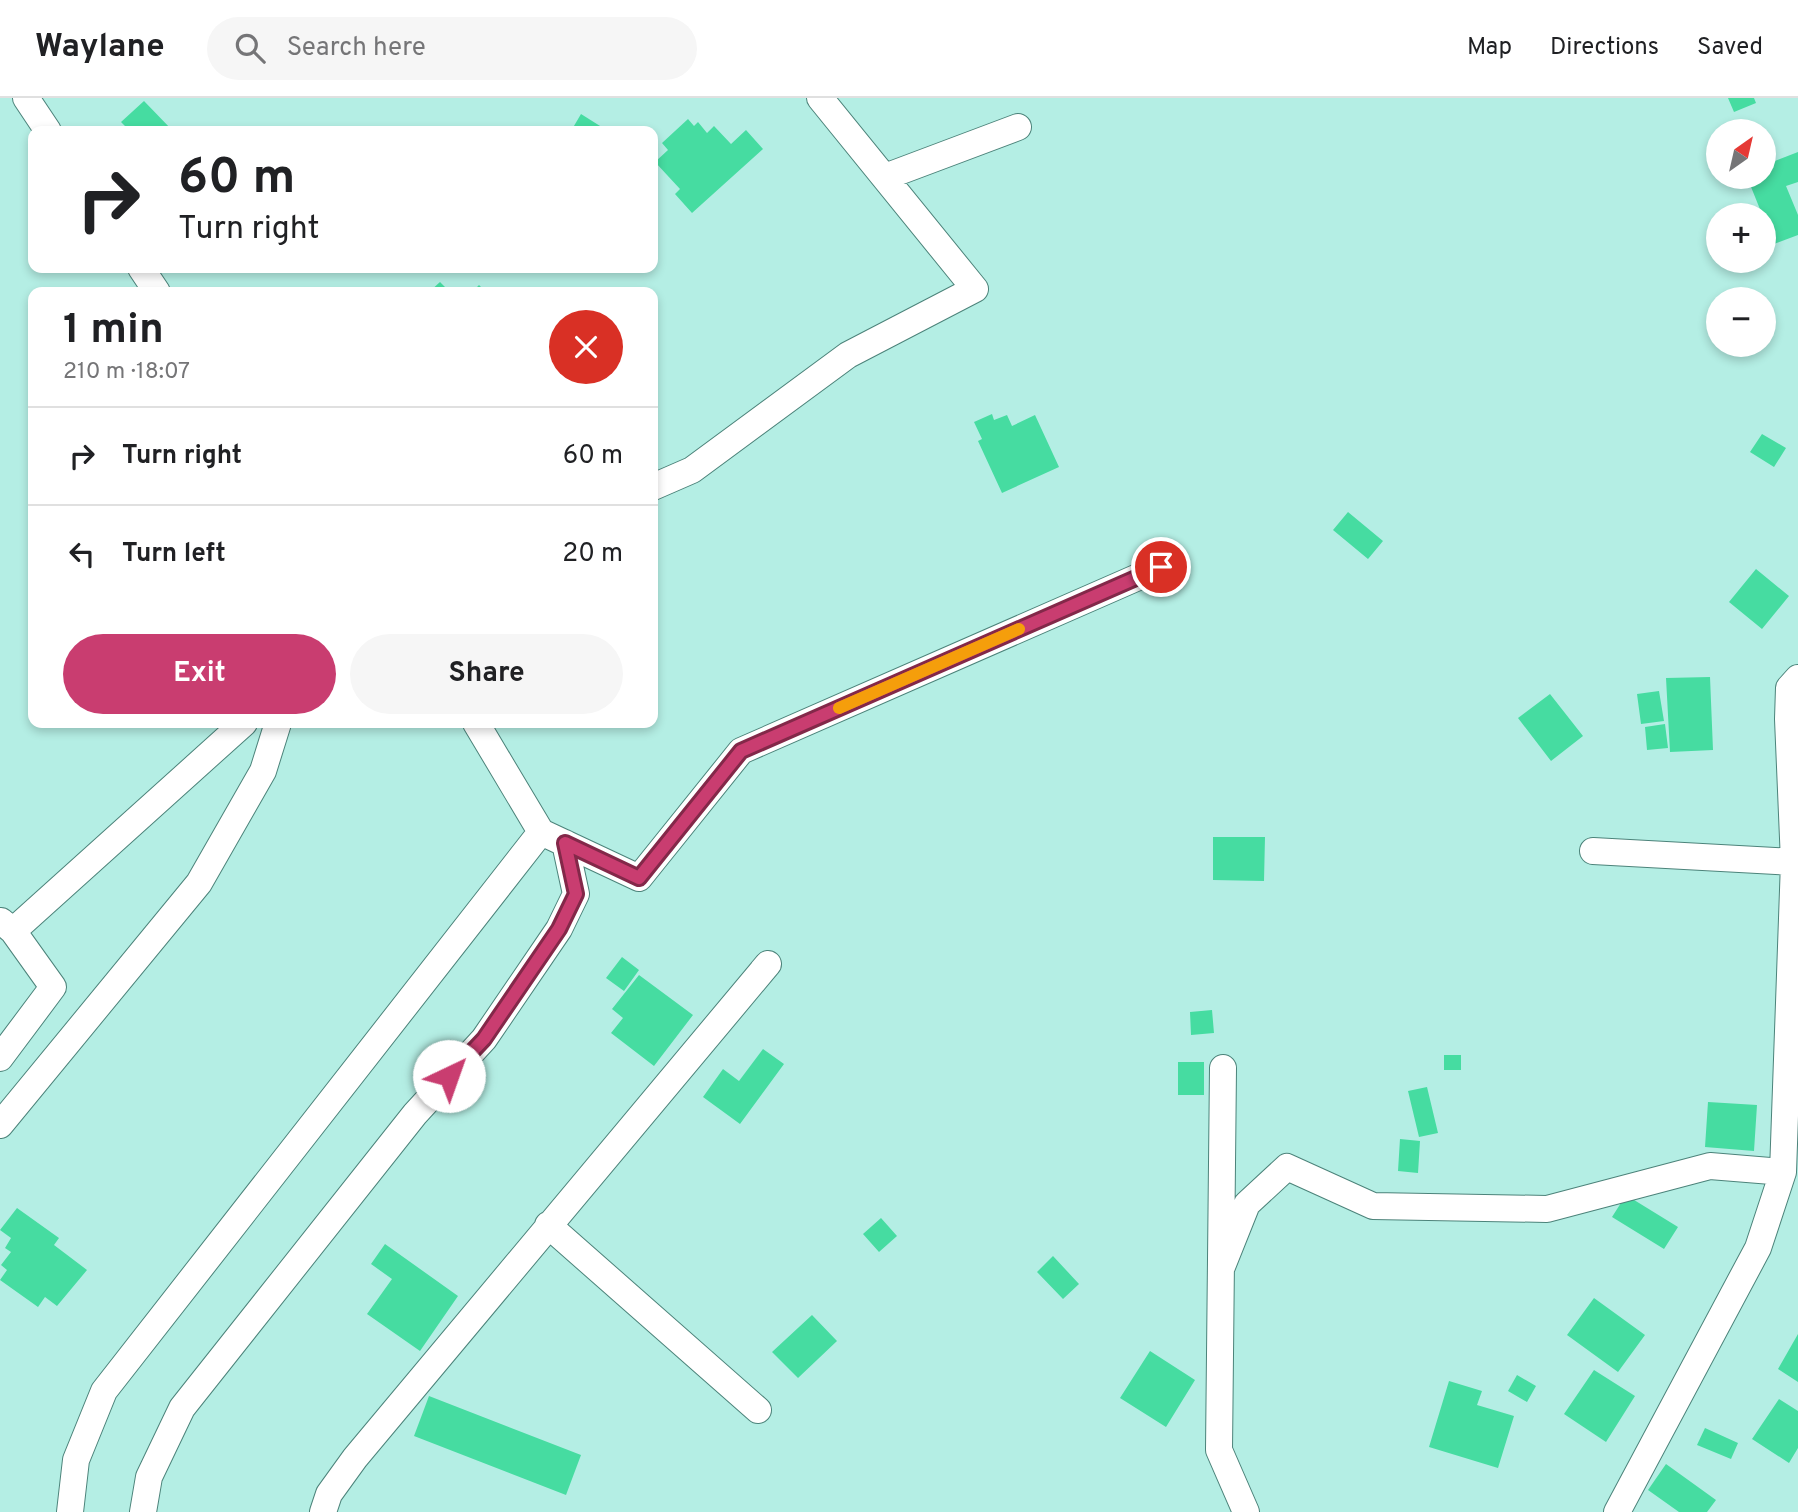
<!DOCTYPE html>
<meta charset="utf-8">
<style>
:root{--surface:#fff;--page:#f6f6f6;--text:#202124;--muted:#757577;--line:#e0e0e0;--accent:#c93d70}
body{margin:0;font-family:Overpass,sans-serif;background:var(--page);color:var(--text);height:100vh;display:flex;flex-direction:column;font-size:26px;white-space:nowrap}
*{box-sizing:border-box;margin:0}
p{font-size:23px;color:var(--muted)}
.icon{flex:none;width:38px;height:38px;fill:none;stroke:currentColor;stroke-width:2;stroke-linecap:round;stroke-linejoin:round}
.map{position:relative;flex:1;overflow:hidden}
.panel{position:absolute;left:28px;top:189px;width:630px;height:441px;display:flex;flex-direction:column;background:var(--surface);border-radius:14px;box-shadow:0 4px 10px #0003}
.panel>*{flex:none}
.top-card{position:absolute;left:28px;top:28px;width:630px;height:147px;border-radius:14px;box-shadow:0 4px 10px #0003;background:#fff;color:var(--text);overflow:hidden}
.needle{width:46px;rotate:34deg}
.controls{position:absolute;left:1706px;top:21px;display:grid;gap:14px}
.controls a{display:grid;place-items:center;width:70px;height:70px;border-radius:50%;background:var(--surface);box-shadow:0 4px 10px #0003;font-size:35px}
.pin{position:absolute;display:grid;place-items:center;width:60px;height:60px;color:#fff;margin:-30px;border:4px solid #fff;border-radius:50%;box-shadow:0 2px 7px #0007}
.me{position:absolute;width:77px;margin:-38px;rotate:42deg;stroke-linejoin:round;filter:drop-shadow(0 0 5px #0008)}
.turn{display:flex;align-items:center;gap:24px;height:147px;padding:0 35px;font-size:32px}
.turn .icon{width:91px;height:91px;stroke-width:2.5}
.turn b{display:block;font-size:49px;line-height:60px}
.round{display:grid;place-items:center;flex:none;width:74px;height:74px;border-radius:37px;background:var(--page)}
.summary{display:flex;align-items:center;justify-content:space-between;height:119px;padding:0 35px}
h1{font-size:42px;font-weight:700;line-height:52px}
.primary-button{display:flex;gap:14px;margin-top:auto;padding:14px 35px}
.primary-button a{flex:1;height:80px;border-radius:42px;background:var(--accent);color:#fff;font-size:28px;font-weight:700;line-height:80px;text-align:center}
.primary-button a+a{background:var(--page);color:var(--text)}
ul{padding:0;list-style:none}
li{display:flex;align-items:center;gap:21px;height:98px;padding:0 35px;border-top:2px solid var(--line)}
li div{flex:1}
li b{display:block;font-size:26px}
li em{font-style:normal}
header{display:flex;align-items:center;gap:42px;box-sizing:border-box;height:98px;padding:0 35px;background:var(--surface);border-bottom:2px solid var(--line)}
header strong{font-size:33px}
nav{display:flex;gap:38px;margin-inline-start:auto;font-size:24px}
.search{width:490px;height:63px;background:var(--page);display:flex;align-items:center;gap:18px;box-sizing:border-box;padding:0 24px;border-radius:38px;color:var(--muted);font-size:26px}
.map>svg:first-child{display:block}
</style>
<header>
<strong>Waylane</strong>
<div class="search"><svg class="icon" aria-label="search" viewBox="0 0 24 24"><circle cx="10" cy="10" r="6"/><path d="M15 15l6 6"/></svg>Search here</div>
<nav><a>Map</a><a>Directions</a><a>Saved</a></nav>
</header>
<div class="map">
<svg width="1798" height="1414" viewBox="0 0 1798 1414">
<rect width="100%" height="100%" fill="#b4eee4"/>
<path fill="#46dca1" d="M1728,0H1754L1756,5L1734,14Z
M144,3L173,33H130L121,24Z
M581,16L608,33H571Z
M688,21L694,28L698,24L707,35L714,28L731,46L746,32L763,51L692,115L675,96L680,91L655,64L668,52L662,45Z
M1798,54V84L1786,88L1798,117V137L1774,146L1747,79H1764V67Z
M440,184L450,194H429Z
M479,187L486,194H472Z
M992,316L994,322L1007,317L1012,328L1035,317L1059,369L1002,395L978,343L982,341L974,324Z
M1762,336L1786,350L1774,369L1750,354Z
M1348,414L1383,443L1368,461L1333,432Z
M1756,471L1789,498L1762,531L1729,504Z
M1710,579L1713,652L1670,654L1666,580Z
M1659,593L1664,623L1641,626L1637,596Z
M1550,596L1583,638L1551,663L1518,620Z
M1665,626L1668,650L1647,652L1645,629Z
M1213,739H1265L1264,783L1213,782Z
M622,859L639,872L624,893L606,880Z
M639,877L693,917L654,968L611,935L623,920L612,911Z
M1212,912L1214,935L1191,937L1190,914Z
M763,951L784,966L740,1026L703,999L723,971L739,983Z
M1444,957H1461V972H1444Z
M1178,964H1204V997H1178Z
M1427,989L1438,1035L1419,1039L1408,993Z
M1708,1004L1757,1007L1754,1053L1705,1049Z
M1400,1041L1420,1043L1418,1075L1398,1073Z
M1626,1097L1678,1129L1664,1151L1612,1119Z
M17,1110L59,1140L54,1147L87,1172L57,1208L45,1199L38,1209L0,1182L7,1172L1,1167L11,1154L5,1150L11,1140L0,1132Z
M881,1120L897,1138L879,1154L863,1136Z
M385,1146L458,1198L420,1253L367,1216L392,1181L371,1166Z
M1053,1158L1079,1186L1063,1201L1037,1174Z
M1594,1200L1645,1237L1618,1274L1567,1237Z
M812,1217L837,1243L798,1280L772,1254Z
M1798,1236V1284L1778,1271Z
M1150,1253L1195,1282L1166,1329L1120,1300Z
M1594,1272L1635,1298L1606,1344L1564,1316Z
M1517,1277L1536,1288L1527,1304L1508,1293Z
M1449,1283L1482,1293L1477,1307L1514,1318L1498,1370L1429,1349Z
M429,1298L581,1357L566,1397L414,1338Z
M1779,1301L1798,1313V1350L1789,1365L1752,1341Z
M1705,1330L1738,1345L1731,1361L1697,1347Z
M1666,1366L1716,1402L1707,1414H1679L1648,1392Z"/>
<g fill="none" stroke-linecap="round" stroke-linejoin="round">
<defs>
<path id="minor" d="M26,0L48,33
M885,79L1018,29
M141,170L157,194
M653,389L692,372L848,257L975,191L820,0
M476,625L541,734L639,780L741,653L1161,469
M1593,753L1794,764
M13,833L244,625
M0,960L53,889L13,833L1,823
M1223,970L1219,1352L1246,1414
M0,1027L199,785L263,673L278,625
M548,1127L758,1312
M1221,1171L1247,1106L1287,1069L1373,1108L1547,1111L1710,1068L1783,1074
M70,1414L76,1362L104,1293L541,734
M143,1414L149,1379L182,1310L415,1016L484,941L559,831L576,796L565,745
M323,1414L329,1396L355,1360L768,866L762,873
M1617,1414L1758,1150L1783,1074L1794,764L1788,621L1789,590L1798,580"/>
</defs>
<use href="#minor" stroke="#4c837a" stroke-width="28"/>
<use href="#minor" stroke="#fff" stroke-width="26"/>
</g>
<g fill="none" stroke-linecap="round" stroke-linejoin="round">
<defs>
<path id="route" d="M449,978L484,941L559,831L576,796L565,745L639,780L741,653L1161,469"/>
</defs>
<use href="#route" stroke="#832849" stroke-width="18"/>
<use href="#route" stroke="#c93d70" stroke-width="12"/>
<path stroke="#f59e0b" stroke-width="12" d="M839,610L1019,531"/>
</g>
</svg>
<div class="controls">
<a><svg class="needle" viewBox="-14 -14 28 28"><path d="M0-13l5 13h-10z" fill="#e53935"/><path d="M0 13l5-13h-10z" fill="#757577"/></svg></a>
<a>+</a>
<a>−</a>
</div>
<div class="pin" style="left:1161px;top:469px;background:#d93025"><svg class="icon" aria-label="arrive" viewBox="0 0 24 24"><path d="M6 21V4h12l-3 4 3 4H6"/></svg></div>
<svg class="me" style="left:449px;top:978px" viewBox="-20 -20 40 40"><circle r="19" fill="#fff"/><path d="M0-13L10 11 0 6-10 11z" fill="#c93d70"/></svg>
<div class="top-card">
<div class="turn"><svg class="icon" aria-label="right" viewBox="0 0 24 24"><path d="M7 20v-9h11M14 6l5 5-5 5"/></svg><div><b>60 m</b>Turn right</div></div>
</div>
<section class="panel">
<div class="summary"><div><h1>1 min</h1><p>210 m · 18:07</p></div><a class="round" style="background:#d93025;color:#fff"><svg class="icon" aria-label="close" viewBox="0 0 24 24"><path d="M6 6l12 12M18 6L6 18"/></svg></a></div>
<ul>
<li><svg class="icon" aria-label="right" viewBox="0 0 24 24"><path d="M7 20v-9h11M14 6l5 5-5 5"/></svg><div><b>Turn right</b></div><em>60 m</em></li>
<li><svg class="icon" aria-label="left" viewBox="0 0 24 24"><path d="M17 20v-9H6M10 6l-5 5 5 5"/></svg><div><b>Turn left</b></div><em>20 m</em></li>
</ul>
<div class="primary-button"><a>Exit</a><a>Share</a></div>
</section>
</div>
